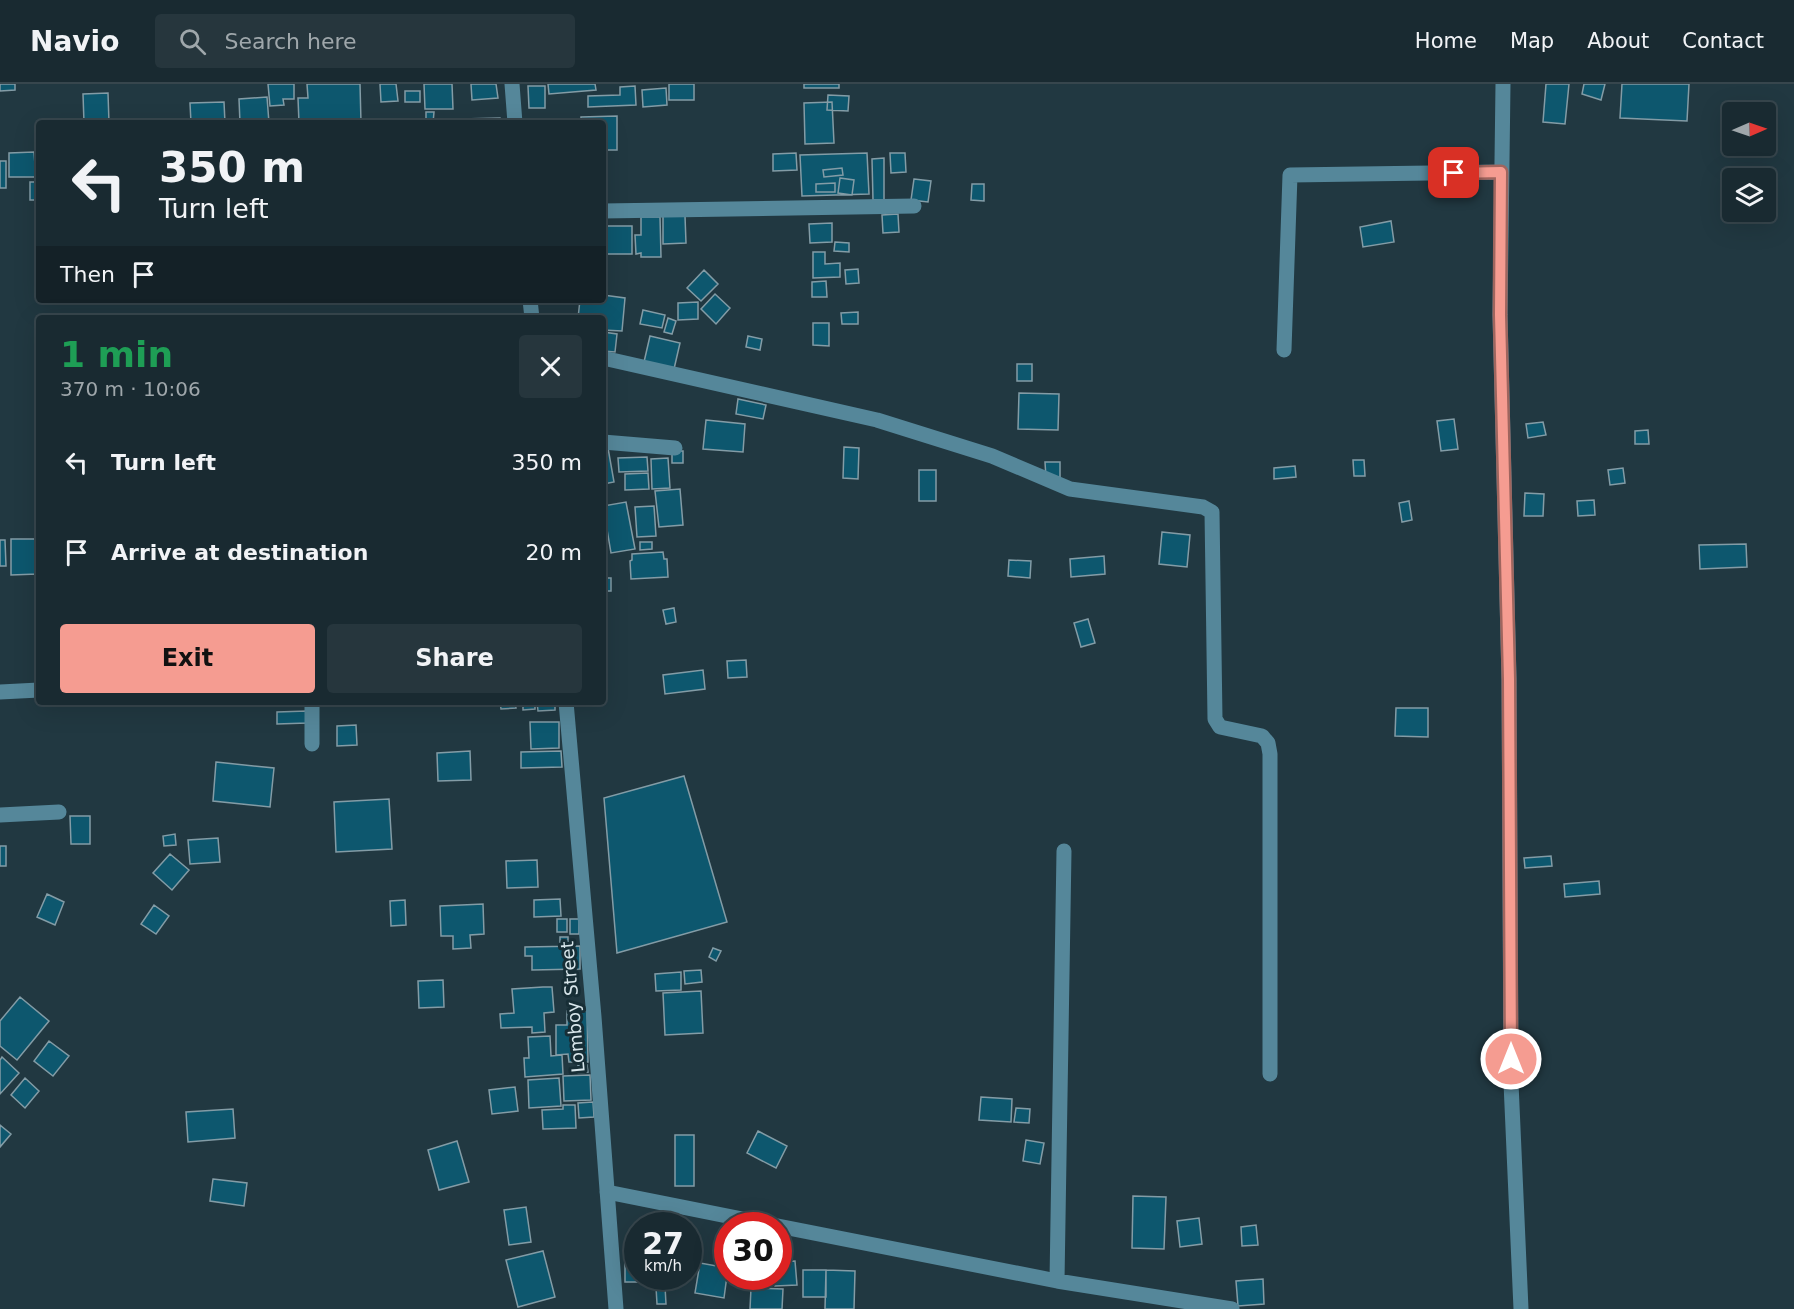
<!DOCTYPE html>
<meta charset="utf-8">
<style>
:root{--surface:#192a31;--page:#26363d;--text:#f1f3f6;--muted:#9fa7ab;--line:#37464d;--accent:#f59c91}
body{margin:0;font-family:"DejaVu Sans",sans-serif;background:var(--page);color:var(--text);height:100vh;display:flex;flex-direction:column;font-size:22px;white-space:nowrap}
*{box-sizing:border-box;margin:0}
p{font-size:20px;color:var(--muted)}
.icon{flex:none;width:33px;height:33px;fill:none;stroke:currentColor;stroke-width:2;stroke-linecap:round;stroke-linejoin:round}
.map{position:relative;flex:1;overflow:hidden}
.sheet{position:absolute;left:36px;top:231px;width:570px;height:390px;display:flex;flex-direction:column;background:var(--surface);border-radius:6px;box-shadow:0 6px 24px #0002,0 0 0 2px var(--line)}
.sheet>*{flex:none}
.hud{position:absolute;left:36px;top:36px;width:570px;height:183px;border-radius:6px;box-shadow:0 6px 24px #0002,0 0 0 2px var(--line);background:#192a31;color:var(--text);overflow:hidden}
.needle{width:39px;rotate:88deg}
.tools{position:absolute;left:1722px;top:18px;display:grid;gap:12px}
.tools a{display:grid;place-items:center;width:54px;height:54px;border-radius:6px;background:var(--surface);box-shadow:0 6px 24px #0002,0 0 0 2px var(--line);font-size:30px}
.speed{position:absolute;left:624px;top:1128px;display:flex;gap:12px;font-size:30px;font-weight:700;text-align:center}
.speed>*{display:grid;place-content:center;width:78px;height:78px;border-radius:50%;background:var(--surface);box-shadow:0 6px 24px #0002,0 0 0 2px var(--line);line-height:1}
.speed small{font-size:15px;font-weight:400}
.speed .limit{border:9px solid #d22;background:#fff;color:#111}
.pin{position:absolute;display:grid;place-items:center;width:51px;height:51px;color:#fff;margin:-26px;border-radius:12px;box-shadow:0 3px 9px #0006}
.me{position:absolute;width:66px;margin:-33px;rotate:0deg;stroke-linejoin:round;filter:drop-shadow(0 0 4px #0008)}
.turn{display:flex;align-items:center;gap:21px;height:126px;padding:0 24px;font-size:27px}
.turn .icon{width:78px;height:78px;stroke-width:2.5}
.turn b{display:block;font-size:42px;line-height:51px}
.then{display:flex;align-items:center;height:57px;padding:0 24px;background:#0003;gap:12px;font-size:22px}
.round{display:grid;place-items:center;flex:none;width:63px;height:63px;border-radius:6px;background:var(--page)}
.head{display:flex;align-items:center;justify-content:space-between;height:102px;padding:0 24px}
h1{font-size:36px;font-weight:800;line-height:45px;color:#1e9e55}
.button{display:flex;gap:12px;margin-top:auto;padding:12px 24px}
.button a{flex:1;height:69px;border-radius:6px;background:var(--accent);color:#111;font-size:24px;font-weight:800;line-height:69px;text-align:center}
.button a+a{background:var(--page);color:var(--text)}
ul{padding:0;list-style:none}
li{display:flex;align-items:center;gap:18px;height:90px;padding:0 24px}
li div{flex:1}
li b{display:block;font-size:22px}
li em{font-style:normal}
header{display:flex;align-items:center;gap:36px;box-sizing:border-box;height:84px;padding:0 30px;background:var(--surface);border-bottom:2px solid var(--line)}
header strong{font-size:28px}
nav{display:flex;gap:33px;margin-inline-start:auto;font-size:21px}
.search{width:420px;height:54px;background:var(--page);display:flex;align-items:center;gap:15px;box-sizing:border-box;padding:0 21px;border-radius:6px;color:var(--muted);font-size:22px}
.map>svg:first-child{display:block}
</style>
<header>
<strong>Navio</strong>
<div class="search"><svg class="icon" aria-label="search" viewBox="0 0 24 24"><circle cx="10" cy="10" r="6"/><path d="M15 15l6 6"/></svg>Search here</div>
<nav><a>Home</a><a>Map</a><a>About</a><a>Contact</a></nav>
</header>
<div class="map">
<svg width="1794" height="1225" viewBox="0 0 1794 1225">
<rect width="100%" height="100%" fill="#213841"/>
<path fill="#0d576e" stroke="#839ca6" stroke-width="1.5" d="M0,0H15V6L0,7Z
M268,0H294V15H283L284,21L270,22Z
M307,0H360L361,39H299L298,14H308Z
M380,0H396L398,17L381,18Z
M424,0H452L453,25H425Z
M471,0H496L498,14L472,16Z
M548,0H595L596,6L549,10Z
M669,0H694V16H669Z
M804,0H839V4H804Z
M1546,0H1569L1565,40L1543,38Z
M1584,0H1605L1601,16L1582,10Z
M1622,0H1689L1687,37L1620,34Z
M528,2H545V24H529Z
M635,2L636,21L588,23V12L620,11V3Z
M666,4L667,21L643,23L642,6Z
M405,7H420V18H405Z
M108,9L109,39H84L83,10Z
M828,11L849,12L848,27L827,26Z
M267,13L269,39H240L239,15Z
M224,18L225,39H191L190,19Z
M832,18L834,59L805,60L804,19Z
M426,28H434L433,39H426Z
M617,32V66H603V39H581V33Z
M500,34L501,39H462V35Z
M34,68L35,81H39V93H9V69Z
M796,69L797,86L773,87V70Z
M867,69L869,110L802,112L800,71Z
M890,69H905L906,88L891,89Z
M884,74V116H873L872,75Z
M0,77H6V104H0Z
M842,84L843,91L824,93L823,86Z
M840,94L854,96L852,111L838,109Z
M914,95L931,97L928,118L911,116Z
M30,98H39V116H30Z
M835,99V108H816V100Z
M972,100H984V117L971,116Z
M898,130L899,148L883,149L882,131Z
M663,132H685L686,159L663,160Z
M641,133H660L661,173H641V169L636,170L635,151H641Z
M1391,137L1394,158L1363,163L1360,143Z
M832,139V158L810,159L809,140Z
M603,142H632V170H603Z
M835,158L849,159V168L834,167Z
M813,168H825V180L840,179V193L813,194Z
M858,185L859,199L846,200L845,186Z
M704,186L718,200L701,217L687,204Z
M826,197L827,213H812V198Z
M715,210L730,224L716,240L701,225Z
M603,211L625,214L622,247L603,246V234H578L580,216H603Z
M698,218V235L678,236V219Z
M643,226L665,231L662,244L640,240Z
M858,228V240H842L841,229Z
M668,234L676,237L672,250L664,248Z
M813,239H829V262L813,261Z
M603,248L617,250L615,268L603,267Z
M650,252L680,259L674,285L644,278Z
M748,252L762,255L760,266L746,263Z
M1017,280H1032V297H1017Z
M1019,309L1059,310L1058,346L1018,345Z
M738,315L766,321L763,335L736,330Z
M1454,335L1458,365L1441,367L1437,337Z
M706,336L745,340L743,368L703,365Z
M1543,338L1546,351L1528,354L1526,340Z
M1648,346L1649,360H1635V347Z
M844,363L859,364L858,395L843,394Z
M608,364L614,398L603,400V365Z
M672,367H683V379H672Z
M647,373L648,387L619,388L618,374Z
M668,374L670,404L652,405L651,375Z
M1353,376H1364L1365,392H1354Z
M1045,378H1060V393L1046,394Z
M1295,382L1296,393L1274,395V384Z
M1623,384L1625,399L1610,401L1608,386Z
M919,386H936V417H919Z
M648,389L649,405L625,406V390Z
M680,405L683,441L659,443L655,407Z
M1525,409L1544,410L1543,432H1524Z
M1594,416L1595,431L1578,432L1577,417Z
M1409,417L1412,436L1402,438L1399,419Z
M626,418L635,465L611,469L603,422Z
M654,422L656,452L637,453L635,423Z
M1162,448L1190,451L1187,483L1159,480Z
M11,455H36L37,490L11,491Z
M0,456H5L6,482H0Z
M640,458H652V465L640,466Z
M1746,460L1747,483L1700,485L1699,461Z
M663,468L664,475H667L668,493L631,495L630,477L632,476V470Z
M1104,472L1105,490L1071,493L1070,475Z
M1009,476L1031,477L1030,494L1008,492Z
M603,494H611V507H603Z
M674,524L676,538L666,540L663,526Z
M1088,535L1095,559L1081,563L1074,539Z
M746,576L747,593L728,594L727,577Z
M703,586L705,605L665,610L663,591Z
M500,618H515L516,624L501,625Z
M523,618H535V625L523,626Z
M537,618H555V626L538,627Z
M1396,624H1428V653L1395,652Z
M307,627V639L277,640V628Z
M530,638H559V664L531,665Z
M356,641L357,661L337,662V642Z
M470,667L471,696L438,697L437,669Z
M561,667L562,683L521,684V668Z
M216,678L274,684L270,723L213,717Z
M684,692L727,838L617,869L604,714Z
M389,715L392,765L336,768L334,718Z
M70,732H90V760H71Z
M175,750L176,761L164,762L163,752Z
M218,754L220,778L190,780L188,756Z
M0,762H6V782H0Z
M170,770L189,786L172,806L153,789Z
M1551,772L1552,782L1525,784L1524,774Z
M537,776L538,803L507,804L506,777Z
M1599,797L1600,810L1565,813L1564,800Z
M47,810L64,818L55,841L37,833Z
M560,815L561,832L534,833V816Z
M405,816L406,841L391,842L390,817Z
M483,820L484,850L470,851L471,864L453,865V852H441L440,822Z
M154,821L169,832L156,850L141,840Z
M557,835H567V848H557Z
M570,835H579V850H570Z
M560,853H568V861H560Z
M580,862V885L532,886V872H525V863Z
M713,864L721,867L716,877L709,873Z
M701,886L702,898L685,900L684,887Z
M681,888V906L656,907L655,890Z
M443,896L444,923L419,924L418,897Z
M543,903H552L554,928L544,929L545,948L532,949V943L501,944L500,930L514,929L512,905Z
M701,907L703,949L665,951L663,909Z
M20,913L49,937L17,976L0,962V937Z
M567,927H587L588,978H569L568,970L556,971V941H567Z
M550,952L551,972L562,971L563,990L525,993L524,974H529L528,953Z
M49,957L69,972L53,992L34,977Z
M2,973L19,989L0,1010V976Z
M578,981H587L588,988L578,989Z
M590,991L591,1016L564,1017L563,992Z
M25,994L39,1007L25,1024L11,1011Z
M559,994L561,1022L529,1024L528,996Z
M515,1003L518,1027L492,1030L489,1006Z
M981,1013L1012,1015L1011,1038L979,1036Z
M593,1018L594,1033L579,1034L578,1019Z
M563,1021H575L576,1044L543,1045L542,1026L563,1025Z
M1016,1024L1030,1025L1029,1039L1014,1038Z
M233,1025L235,1054L188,1058L186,1028Z
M0,1041L11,1050L0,1063Z
M758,1047L787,1062L776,1084L747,1069Z
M675,1051H694V1102H675Z
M1026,1056L1044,1059L1040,1080L1023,1077Z
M457,1057L469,1098L439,1106L428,1066Z
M213,1095L247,1099L244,1122L210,1117Z
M1133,1112L1166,1113L1164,1165L1132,1164Z
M526,1123L531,1158L509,1161L504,1126Z
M1199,1134L1202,1160L1180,1163L1177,1137Z
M1256,1141L1258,1161L1242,1162L1241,1143Z
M691,1142L692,1179H688V1143Z
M543,1167L555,1213L518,1223L506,1176Z
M795,1177L797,1201L775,1202L774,1192H778V1178Z
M625,1179H638V1198H625Z
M700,1179L728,1184L724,1214L695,1209Z
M803,1186H826V1213H803Z
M826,1186L855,1187L854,1225H825Z
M642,1192H660V1197L642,1198Z
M1263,1195L1264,1220L1238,1222L1236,1197Z
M665,1202L666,1220H657L656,1203Z
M751,1204L783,1205L782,1225H750Z"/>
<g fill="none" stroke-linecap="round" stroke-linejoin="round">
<path stroke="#55879a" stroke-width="15" d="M512,0L515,39
M1503,0L1500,231L1509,595L1511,999L1521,1225
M603,127L914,122
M530,216L532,234
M1284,266L1290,91L1501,88
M603,274L877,336L992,372L1070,405L1203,423L1212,428L1215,635L1220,643L1262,652L1268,659L1270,670V990
M603,358L675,364
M0,608L39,606
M566,618L594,933L616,1225
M312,660V618
M0,731L59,728
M607,1108L777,1142
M778,1142L1057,1197L1232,1225
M1057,1197L1064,767"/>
</g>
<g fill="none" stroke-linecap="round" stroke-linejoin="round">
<defs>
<path id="route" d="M1454,89L1501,88L1500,231L1509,595L1511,975"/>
</defs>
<use href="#route" stroke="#9f655e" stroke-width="15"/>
<use href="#route" stroke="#f59c91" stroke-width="10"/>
</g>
<g text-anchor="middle" stroke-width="6" stroke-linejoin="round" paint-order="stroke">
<g font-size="18" fill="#d8e6eb" stroke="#172e36">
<text transform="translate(573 923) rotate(-95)" y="6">Lomboy Street</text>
</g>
</g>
</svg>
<div class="tools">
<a><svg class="needle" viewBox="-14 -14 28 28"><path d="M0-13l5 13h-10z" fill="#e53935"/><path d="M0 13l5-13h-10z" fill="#9fa7ab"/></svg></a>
<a><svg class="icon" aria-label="layers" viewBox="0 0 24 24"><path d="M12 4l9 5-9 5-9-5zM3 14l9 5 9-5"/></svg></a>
</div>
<div class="speed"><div>27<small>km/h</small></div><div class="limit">30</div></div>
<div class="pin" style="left:1454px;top:89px;background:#d93025"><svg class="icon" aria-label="arrive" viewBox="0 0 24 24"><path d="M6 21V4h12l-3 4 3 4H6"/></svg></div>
<svg class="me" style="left:1511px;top:975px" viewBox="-20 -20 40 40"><circle r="17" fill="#f59c91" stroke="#fff" stroke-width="3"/><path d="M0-11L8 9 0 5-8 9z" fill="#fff"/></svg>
<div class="hud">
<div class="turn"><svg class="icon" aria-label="left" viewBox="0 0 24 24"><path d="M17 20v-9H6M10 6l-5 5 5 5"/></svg><div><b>350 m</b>Turn left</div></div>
<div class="then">Then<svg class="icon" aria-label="arrive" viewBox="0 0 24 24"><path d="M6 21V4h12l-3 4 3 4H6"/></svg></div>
</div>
<section class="sheet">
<div class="head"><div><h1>1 min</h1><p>370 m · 10:06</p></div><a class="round"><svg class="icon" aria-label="close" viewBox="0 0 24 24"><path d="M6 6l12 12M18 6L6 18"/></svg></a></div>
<ul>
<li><svg class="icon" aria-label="left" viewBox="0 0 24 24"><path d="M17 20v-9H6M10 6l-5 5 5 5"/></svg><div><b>Turn left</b></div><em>350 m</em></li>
<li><svg class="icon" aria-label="arrive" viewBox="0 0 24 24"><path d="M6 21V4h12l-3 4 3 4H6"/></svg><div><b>Arrive at destination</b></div><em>20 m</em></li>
</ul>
<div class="button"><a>Exit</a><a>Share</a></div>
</section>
</div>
